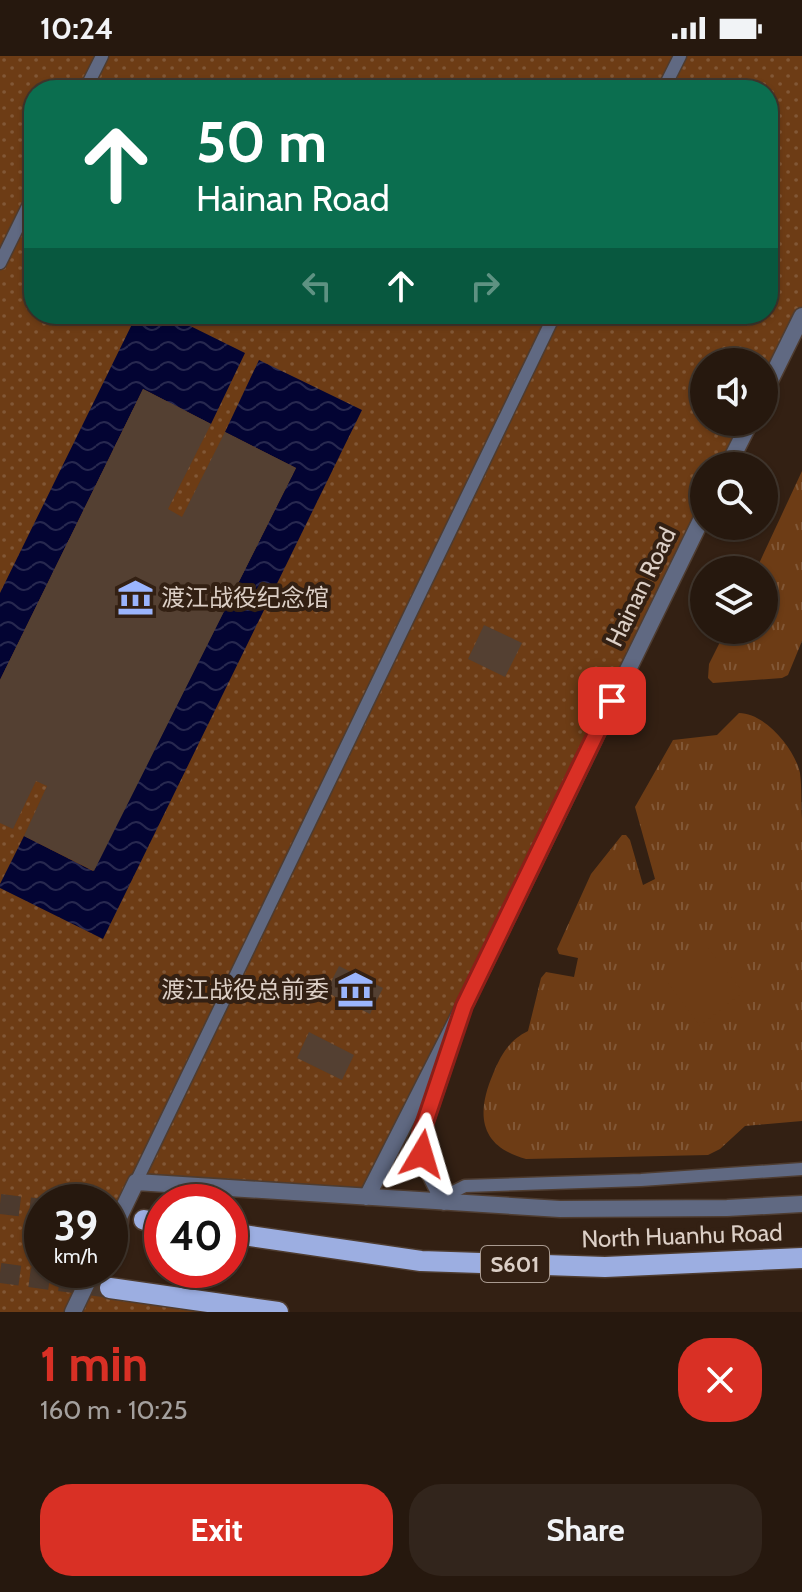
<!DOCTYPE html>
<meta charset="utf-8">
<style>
:root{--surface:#26180e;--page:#32251c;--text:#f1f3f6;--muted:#a4a09e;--line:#42372e;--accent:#d93025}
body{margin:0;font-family:Cabin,"Noto Sans SC",sans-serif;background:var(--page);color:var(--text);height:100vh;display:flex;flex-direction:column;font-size:30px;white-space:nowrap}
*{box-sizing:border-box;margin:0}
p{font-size:26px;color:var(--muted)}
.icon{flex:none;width:44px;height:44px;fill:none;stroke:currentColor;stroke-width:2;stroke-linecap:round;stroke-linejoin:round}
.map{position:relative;height:1256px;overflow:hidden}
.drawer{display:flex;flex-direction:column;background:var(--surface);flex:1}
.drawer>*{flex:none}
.hud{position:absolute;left:24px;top:24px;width:754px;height:244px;border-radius:32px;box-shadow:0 2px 6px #0004,0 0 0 2px var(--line);background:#0b6e4f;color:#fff;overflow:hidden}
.tools{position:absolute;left:690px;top:292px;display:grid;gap:16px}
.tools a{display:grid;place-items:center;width:88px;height:88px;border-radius:50%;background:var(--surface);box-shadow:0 2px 6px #0004,0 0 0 2px var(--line);font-size:40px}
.speed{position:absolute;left:24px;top:1128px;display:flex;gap:16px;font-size:40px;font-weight:700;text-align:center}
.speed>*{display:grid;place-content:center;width:104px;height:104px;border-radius:50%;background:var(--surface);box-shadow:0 2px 6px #0004,0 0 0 2px var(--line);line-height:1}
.speed small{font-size:20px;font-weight:400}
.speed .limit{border:12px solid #d22;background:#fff;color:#111}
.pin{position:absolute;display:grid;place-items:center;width:68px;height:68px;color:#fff;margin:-34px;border-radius:16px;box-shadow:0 4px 12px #0006}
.me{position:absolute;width:88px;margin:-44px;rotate:7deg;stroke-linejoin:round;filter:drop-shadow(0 0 6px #0008)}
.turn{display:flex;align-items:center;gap:28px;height:168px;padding:0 40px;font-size:36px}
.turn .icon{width:104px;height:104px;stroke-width:2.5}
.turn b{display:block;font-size:56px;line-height:68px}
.lanes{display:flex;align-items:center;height:76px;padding:0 40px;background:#0003;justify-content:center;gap:40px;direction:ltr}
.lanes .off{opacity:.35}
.round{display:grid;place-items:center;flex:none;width:84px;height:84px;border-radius:32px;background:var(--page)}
.head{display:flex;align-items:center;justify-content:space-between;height:136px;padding:0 40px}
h1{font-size:48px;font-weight:700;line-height:60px;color:var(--accent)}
.cta{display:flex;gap:16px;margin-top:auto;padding:16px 40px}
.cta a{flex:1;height:92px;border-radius:32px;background:var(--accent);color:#fff;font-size:32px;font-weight:700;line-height:92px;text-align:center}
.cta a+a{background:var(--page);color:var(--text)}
.status{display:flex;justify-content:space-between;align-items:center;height:56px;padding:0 40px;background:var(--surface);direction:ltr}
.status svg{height:22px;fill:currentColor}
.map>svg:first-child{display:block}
</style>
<div class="status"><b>10:24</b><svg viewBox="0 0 49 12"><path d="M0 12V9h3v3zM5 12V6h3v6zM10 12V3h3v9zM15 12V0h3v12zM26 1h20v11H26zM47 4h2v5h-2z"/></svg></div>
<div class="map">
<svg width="802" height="1256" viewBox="0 0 802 1256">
<defs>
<pattern id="grass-tufts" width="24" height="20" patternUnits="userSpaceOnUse" patternTransform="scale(2)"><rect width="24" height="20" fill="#6d3c15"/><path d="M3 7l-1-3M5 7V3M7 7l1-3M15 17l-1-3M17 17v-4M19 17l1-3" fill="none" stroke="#815736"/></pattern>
<pattern id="park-dots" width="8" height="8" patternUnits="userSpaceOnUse" patternTransform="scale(2)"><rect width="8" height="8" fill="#6d3c15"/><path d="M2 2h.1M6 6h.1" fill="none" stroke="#815736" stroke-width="1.8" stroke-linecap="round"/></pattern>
<pattern id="water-waves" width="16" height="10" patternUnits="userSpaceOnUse" patternTransform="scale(2)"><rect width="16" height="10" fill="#030433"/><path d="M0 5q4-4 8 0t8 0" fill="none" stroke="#27284f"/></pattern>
</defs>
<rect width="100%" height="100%" fill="#332013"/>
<path fill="url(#grass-tufts)" d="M802,415V585L788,619L782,622L713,627L708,622L709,608L726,574H764V514H756Z
M739,657C765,657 795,693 800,717C802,732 801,748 802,763V1065L745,1070L720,1093L708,1099L526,1103C479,1090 476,1058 493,1018C501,999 509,984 528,975L541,922L546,916L574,921L578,902L559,898L557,893L591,818L622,779H626L630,784L643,829L655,823L635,751L673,684L717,679Z"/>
<path fill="url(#park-dots)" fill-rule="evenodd" d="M0,0H802V260L764,337V306H704V366H750L728,410H704V458L367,1141L136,1126L110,1180V1146H42V1214H93L87,1229L278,1256H0ZM34,34H768V258H34Z"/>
<path fill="#6d3c15" d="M708,892L743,936L700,970L668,927Z"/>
<path fill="url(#water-waves)" d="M137,258H166L245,297L211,368L143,333L0,624V537Z
M259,304L362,354L103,883L0,832V828L24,780L93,815L296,412L225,376Z"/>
<path fill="#544032" d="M143,333L211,368L168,453L182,461L225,376L296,412L94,815L24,780L47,730L36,725L13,773L0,767V624Z
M484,569L522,587L505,621L468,603Z
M339,910L383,932L370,958L326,936Z
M309,976L354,999L342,1024L297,1002Z"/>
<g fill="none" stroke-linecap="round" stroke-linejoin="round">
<path stroke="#4c3a2e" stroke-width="20" stroke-dasharray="20 10" stroke-linecap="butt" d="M0,1148L42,1153
M110,1160L144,1164
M0,1217L110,1232"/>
<defs>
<path id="service" d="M85,34L102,0
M663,34L680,0
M0,207L34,138
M136,1126L555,258
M444,1146L455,1135L465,1130L641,1124L802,1113"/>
<path id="tertiary" d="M764,337L802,260
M728,410L750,366
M367,1141L464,950L704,458
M444,1146C434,1125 418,1102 421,1078L446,1004
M110,1180L136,1126L560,1153L727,1152L802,1148
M73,1256L93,1214"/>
<path id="primary" d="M144,1164L162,1167
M230,1177L421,1205L605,1211L802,1202
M110,1232L278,1256"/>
</defs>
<use href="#service" stroke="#4e3c30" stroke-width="15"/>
<use href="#tertiary" stroke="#4e3c30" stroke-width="19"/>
<use href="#primary" stroke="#4e3c30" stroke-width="23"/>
<use href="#service" stroke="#606982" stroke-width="12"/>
<use href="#tertiary" stroke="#606982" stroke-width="16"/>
<use href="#primary" stroke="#9caee1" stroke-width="20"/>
</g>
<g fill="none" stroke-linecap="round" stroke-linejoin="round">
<defs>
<path id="route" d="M422,1098L420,1090L421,1078L464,950L612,645"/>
</defs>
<use href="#route" stroke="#8d1f18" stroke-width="20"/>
<use href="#route" stroke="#d93025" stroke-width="14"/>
</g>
<defs>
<symbol id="museum-bare" viewBox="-9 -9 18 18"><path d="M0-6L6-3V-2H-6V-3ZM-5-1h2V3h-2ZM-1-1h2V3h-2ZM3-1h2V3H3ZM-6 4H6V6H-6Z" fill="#9bb5fd" stroke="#332013" stroke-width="2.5" paint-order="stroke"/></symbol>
</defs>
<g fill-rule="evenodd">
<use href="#museum-bare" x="110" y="516" width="51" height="51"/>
<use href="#museum-bare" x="330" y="908" width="51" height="51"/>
</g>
<g text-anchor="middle" stroke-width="8" stroke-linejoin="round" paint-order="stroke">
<rect fill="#332013" stroke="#a99a90" stroke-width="2" x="481" y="1190" width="68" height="36" rx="6"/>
<g font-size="22" font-weight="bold" fill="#dccfc6">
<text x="515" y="1216">S601</text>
</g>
<g font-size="24" fill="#dccfc6" stroke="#332013">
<text transform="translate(641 531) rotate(-64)" y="8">Hainan Road</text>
<text transform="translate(682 1180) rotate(-2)" y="8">North Huanhu Road</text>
</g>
<g font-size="24" fill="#dccfc6" stroke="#332013" text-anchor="start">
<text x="161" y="550">渡江战役纪念馆</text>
<text x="329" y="942" text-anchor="end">渡江战役总前委</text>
</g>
</g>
</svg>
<div class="tools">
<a><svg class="icon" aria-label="sound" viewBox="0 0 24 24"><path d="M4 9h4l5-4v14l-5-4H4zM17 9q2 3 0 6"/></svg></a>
<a><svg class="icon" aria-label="search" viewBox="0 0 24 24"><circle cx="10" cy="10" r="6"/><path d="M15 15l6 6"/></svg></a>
<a><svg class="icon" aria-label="layers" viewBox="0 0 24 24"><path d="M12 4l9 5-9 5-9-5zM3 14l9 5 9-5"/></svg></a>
</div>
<div class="speed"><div>39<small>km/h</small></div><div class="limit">40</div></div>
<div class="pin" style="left:612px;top:645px;background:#d93025"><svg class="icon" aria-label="arrive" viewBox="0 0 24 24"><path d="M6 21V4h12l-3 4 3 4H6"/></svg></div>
<svg class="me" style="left:422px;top:1098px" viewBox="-20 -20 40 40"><path d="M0-17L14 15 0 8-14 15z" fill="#d93025" stroke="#fff" stroke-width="4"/></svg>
<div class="hud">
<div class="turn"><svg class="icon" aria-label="ahead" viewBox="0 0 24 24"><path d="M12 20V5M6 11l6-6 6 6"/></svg><div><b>50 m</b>Hainan Road</div></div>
<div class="lanes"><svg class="icon off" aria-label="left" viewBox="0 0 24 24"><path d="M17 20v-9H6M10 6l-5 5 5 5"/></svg><svg class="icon" aria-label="ahead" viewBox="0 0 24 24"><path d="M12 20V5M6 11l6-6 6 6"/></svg><svg class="icon off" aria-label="right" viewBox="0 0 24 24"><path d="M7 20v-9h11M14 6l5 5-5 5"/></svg></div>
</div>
</div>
<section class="drawer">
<div class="head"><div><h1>1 min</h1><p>160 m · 10:25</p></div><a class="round" style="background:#d93025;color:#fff"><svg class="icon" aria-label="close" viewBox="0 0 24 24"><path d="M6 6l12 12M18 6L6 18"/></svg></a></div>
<div class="cta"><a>Exit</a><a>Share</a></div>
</section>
